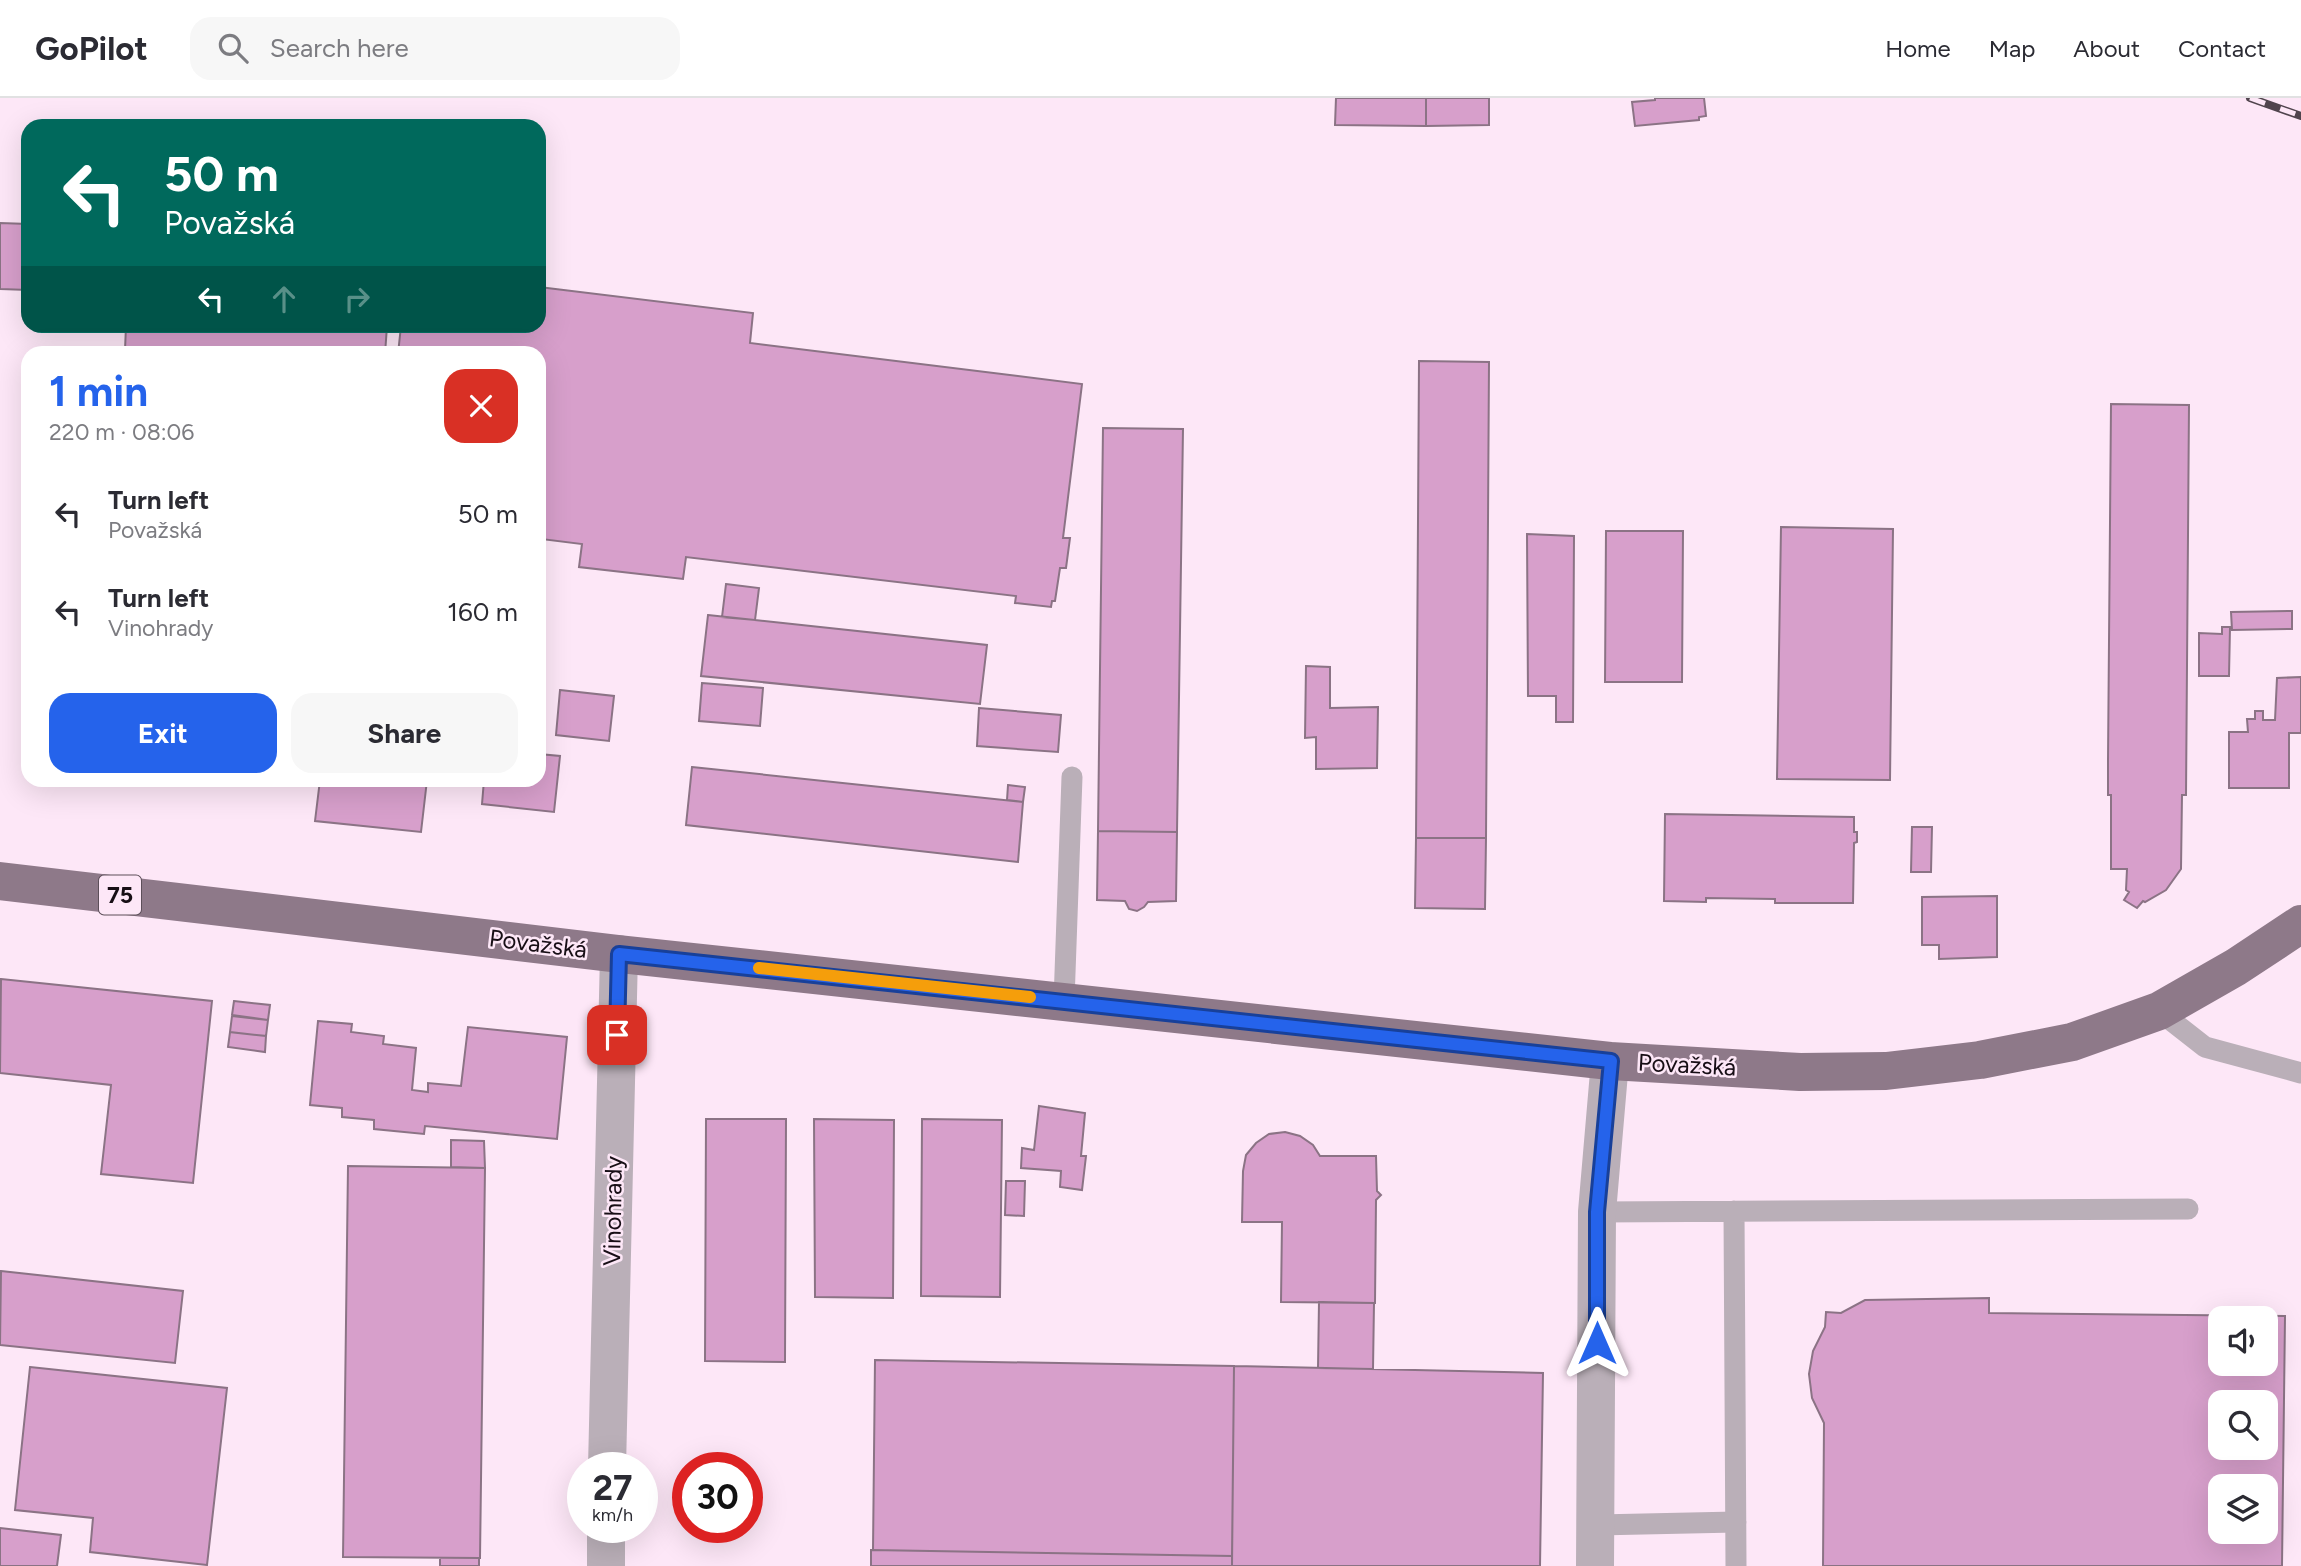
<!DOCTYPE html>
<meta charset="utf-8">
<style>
:root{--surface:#fff;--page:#f7f7f7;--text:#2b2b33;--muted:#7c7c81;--line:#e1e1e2;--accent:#2563eb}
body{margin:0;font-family:Figtree,sans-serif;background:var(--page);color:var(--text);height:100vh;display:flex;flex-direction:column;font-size:26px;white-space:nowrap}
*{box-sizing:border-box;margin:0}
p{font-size:23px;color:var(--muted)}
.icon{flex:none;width:38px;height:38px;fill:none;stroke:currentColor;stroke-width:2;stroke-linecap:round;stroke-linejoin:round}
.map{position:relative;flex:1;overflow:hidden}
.details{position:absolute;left:21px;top:248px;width:525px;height:441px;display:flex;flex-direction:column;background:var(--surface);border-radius:21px;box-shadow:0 7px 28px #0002}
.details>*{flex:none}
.guide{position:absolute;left:21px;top:21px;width:525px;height:214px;border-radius:21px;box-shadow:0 7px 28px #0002;background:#00695c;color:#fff;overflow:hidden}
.fabs{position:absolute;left:2208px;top:1208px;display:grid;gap:14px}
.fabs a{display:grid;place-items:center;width:70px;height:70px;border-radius:14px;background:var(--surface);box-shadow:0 7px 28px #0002;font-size:35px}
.speed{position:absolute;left:567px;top:1354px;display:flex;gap:14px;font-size:35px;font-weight:700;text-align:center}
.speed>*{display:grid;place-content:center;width:91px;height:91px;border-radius:50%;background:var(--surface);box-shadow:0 7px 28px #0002;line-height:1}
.speed small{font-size:18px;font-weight:400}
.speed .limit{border:10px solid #d22;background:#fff;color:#111}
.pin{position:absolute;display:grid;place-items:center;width:60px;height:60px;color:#fff;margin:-30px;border-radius:14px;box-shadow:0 4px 10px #0006}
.me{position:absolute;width:77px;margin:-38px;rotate:0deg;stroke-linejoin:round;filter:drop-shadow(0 0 5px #0008)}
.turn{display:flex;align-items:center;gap:24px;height:147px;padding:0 28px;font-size:32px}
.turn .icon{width:91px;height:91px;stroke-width:2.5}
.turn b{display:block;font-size:49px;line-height:60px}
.lanes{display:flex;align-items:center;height:66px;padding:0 28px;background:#0003;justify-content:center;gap:35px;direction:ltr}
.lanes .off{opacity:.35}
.round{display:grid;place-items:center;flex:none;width:74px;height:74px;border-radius:21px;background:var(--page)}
.head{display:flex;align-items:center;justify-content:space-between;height:119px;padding:0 28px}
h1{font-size:42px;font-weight:700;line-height:52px;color:var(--accent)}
.primary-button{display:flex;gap:14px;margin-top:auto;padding:14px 28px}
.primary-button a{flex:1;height:80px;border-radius:21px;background:var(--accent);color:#fff;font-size:28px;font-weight:700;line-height:80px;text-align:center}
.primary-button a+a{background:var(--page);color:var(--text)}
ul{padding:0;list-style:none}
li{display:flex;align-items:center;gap:21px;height:98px;padding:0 28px}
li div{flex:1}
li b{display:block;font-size:26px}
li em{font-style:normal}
header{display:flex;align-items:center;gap:42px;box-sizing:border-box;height:98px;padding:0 35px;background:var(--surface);border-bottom:2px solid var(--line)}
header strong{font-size:33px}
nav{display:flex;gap:38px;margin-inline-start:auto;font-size:24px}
.search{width:490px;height:63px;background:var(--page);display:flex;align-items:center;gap:18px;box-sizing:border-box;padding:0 24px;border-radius:21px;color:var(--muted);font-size:26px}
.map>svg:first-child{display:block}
</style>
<header>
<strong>GoPilot</strong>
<div class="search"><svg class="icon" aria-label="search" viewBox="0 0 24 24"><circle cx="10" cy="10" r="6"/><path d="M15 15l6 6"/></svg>Search here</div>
<nav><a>Home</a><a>Map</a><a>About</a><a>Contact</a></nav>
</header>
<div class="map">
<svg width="2301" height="1468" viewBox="0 0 2301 1468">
<rect width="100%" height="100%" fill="#fde7f7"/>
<path fill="#d79fcb" stroke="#8b7385" stroke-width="2" fill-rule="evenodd" d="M1336,0H1426V28L1335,27Z
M1426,0H1489V27L1426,28Z
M1655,0H1704L1706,18L1699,19V22L1635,28L1632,4L1655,2Z
M0,125L28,126V192L0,191Z
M539,189L753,215L750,245L1082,286L1063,440H1070L1066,470H1060L1055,503H1052L1051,509L1015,505L1016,498L686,459L683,481L579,469L582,446L542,441L539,464V256H398L401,228H539Z
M126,228H387L385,256H176L125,252Z
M1419,263L1489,264L1486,740H1416Z
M2111,306L2189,307L2186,697H2182L2181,771L2166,792L2145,804L2143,803L2137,810L2124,802L2129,794L2126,792L2127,771H2111V697H2108V662Z
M1103,330L1183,331L1177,734L1098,733Z
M1781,429L1893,431L1890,682L1777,681Z
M1606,433H1683L1682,584H1605Z
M1527,436L1574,438L1573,624H1556V598H1528Z
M726,486L759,490L755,522L722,519Z
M2292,513V531L2232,532L2231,514Z
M708,517L987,547L980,606L701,578Z
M2222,529H2230L2229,578H2199V535L2222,536Z
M1306,568L1330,569V610L1378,609L1377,670L1316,671V639L1305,640Z
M2301,579V635H2289V690H2229V634H2248L2247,621H2255V613H2263V622H2275L2277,580Z
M702,585L763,590L760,628L699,623Z
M560,592L614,598L609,643L556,637Z
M979,610L1061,617L1058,654L977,648Z
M539,656L560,658L554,714L482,706L484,682H539Z
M692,669L1023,704L1018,764L686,727Z
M320,682H427L421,734L315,723Z
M1008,687L1025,689L1023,704L1007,702Z
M1665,716L1854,719V734H1857V744L1854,745L1853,805H1775V801L1706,800V804L1664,803Z
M1912,729H1932L1931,774H1911Z
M1098,733L1177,734L1176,803L1148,804L1144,809L1137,813L1129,811L1125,803L1097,802Z
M1416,740H1486L1485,811L1415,810Z
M1997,798V859L1939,861V847H1922V799Z
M1,881L212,903L193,1085L101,1076L111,987L0,975Z
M234,903L270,907L268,922L232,917Z
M232,918L268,922L266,938L230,934Z
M318,923L352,926L351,934L384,938L383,946L416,950L412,992L428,994V985L461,988L468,929L567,939L557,1041L425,1028L424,1036L374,1031V1022L342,1019V1010L310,1007Z
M230,934L266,938L265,954L228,949Z
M1039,1008L1085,1015L1081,1058H1086L1082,1092L1060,1089L1061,1073L1021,1070L1022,1050L1034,1052Z
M706,1021H786L785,1264L705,1263Z
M814,1021L894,1022L893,1200L815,1199Z
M922,1021L1002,1022L1000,1199L921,1198Z
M1285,1034L1300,1038L1313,1047L1320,1058H1376L1377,1093L1381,1097L1376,1102L1375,1205L1281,1204L1282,1124H1242L1243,1073L1246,1057L1256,1045L1269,1036Z
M451,1042L484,1043L485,1070L451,1069Z
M348,1068L485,1070L480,1460L343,1459Z
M1006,1083H1025L1024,1118L1005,1117Z
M1,1173L183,1193L175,1265L0,1247Z
M1989,1200V1215L2285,1218L2282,1468H1823L1824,1325L1812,1300L1809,1276L1813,1253L1825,1229L1826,1214L1841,1215L1865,1202ZM2221,1220H2266V1265H2221ZM2221,1304H2266V1349H2221ZM2221,1388H2266V1433H2221Z
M1319,1204L1374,1205L1373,1271L1318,1270Z
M875,1262L1234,1268L1232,1458L873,1452Z
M1234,1268L1543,1275L1540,1468H1232Z
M30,1269L227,1290L207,1467L90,1454L93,1420L15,1412Z
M0,1430L61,1437L57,1468H0Z
M871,1452L1232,1458V1468H871Z
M440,1460H479V1468H440Z"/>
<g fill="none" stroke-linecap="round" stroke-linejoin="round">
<path stroke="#baafb8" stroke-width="21" d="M1064,903L1072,679
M2159,913L2205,949L2301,975
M1734,1113L1736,1468
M1597,1114L2188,1111
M1597,1427L1736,1424"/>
<path stroke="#baafb8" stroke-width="38" d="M607,1370L619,856
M606,1468V1430
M1595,1468L1597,1114L1610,963"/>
<path stroke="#8e7989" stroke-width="38" d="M0,783L619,856L1610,963L1800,974L1886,973L1980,962L2072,944L2159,913L2236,869L2301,826"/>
<defs>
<path id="rail" d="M2250,0L2301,18"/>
</defs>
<use href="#rail" stroke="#50444d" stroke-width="8"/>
<use href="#rail" stroke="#fde7f7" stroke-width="5" stroke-dasharray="16" stroke-linecap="butt"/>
</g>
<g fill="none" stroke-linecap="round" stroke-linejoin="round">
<defs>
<path id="route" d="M617,937L619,856L1611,963L1597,1114V1245"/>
</defs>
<use href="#route" stroke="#184099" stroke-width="18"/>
<use href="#route" stroke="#2563eb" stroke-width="12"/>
<path stroke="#f59e0b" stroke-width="12" d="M759,870L1030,899"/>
</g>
<g text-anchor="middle" stroke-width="5" stroke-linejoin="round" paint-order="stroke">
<rect fill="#fde7f7" stroke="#5c4f59" stroke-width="2" x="99" y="777.5" width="42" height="39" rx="5"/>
<g font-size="23" font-weight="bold" fill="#170e15">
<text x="120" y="805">75</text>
</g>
<g font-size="24" fill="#170e15" stroke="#fde7f7">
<text transform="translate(538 846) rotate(7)" y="8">Považská</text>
<text transform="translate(1687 967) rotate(3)" y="8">Považská</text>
<text transform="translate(613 1113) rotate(-89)" y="8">Vinohrady</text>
</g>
</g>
</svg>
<div class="fabs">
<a><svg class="icon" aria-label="sound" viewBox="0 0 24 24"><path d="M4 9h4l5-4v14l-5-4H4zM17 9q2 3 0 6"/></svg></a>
<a><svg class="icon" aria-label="search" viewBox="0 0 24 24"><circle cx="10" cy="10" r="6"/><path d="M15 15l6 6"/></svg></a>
<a><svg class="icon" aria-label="layers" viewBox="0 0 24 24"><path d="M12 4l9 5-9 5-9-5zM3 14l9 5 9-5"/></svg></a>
</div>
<div class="speed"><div>27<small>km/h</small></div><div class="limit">30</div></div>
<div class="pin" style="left:617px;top:937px;background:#d93025"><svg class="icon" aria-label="arrive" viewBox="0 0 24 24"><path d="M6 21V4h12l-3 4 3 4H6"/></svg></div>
<svg class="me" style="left:1597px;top:1245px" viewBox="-20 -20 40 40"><path d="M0-17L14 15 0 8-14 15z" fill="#2563eb" stroke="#fff" stroke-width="4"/></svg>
<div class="guide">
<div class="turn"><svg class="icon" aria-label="left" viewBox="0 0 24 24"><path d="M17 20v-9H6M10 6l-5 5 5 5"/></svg><div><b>50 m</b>Považská</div></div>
<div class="lanes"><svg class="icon" aria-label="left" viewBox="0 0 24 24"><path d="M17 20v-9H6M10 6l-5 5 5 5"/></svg><svg class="icon off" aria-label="ahead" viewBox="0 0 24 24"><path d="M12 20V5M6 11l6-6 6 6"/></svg><svg class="icon off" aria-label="right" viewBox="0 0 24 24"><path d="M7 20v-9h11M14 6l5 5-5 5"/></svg></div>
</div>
<section class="details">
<div class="head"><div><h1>1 min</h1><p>220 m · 08:06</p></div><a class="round" style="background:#d93025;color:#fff"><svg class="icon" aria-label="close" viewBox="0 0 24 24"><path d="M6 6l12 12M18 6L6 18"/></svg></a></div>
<ul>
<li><svg class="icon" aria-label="left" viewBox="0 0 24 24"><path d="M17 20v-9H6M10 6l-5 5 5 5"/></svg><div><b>Turn left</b><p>Považská</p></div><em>50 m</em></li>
<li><svg class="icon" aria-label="left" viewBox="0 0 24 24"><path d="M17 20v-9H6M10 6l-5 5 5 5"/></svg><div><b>Turn left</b><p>Vinohrady</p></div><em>160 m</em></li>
</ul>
<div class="primary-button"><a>Exit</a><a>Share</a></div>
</section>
</div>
